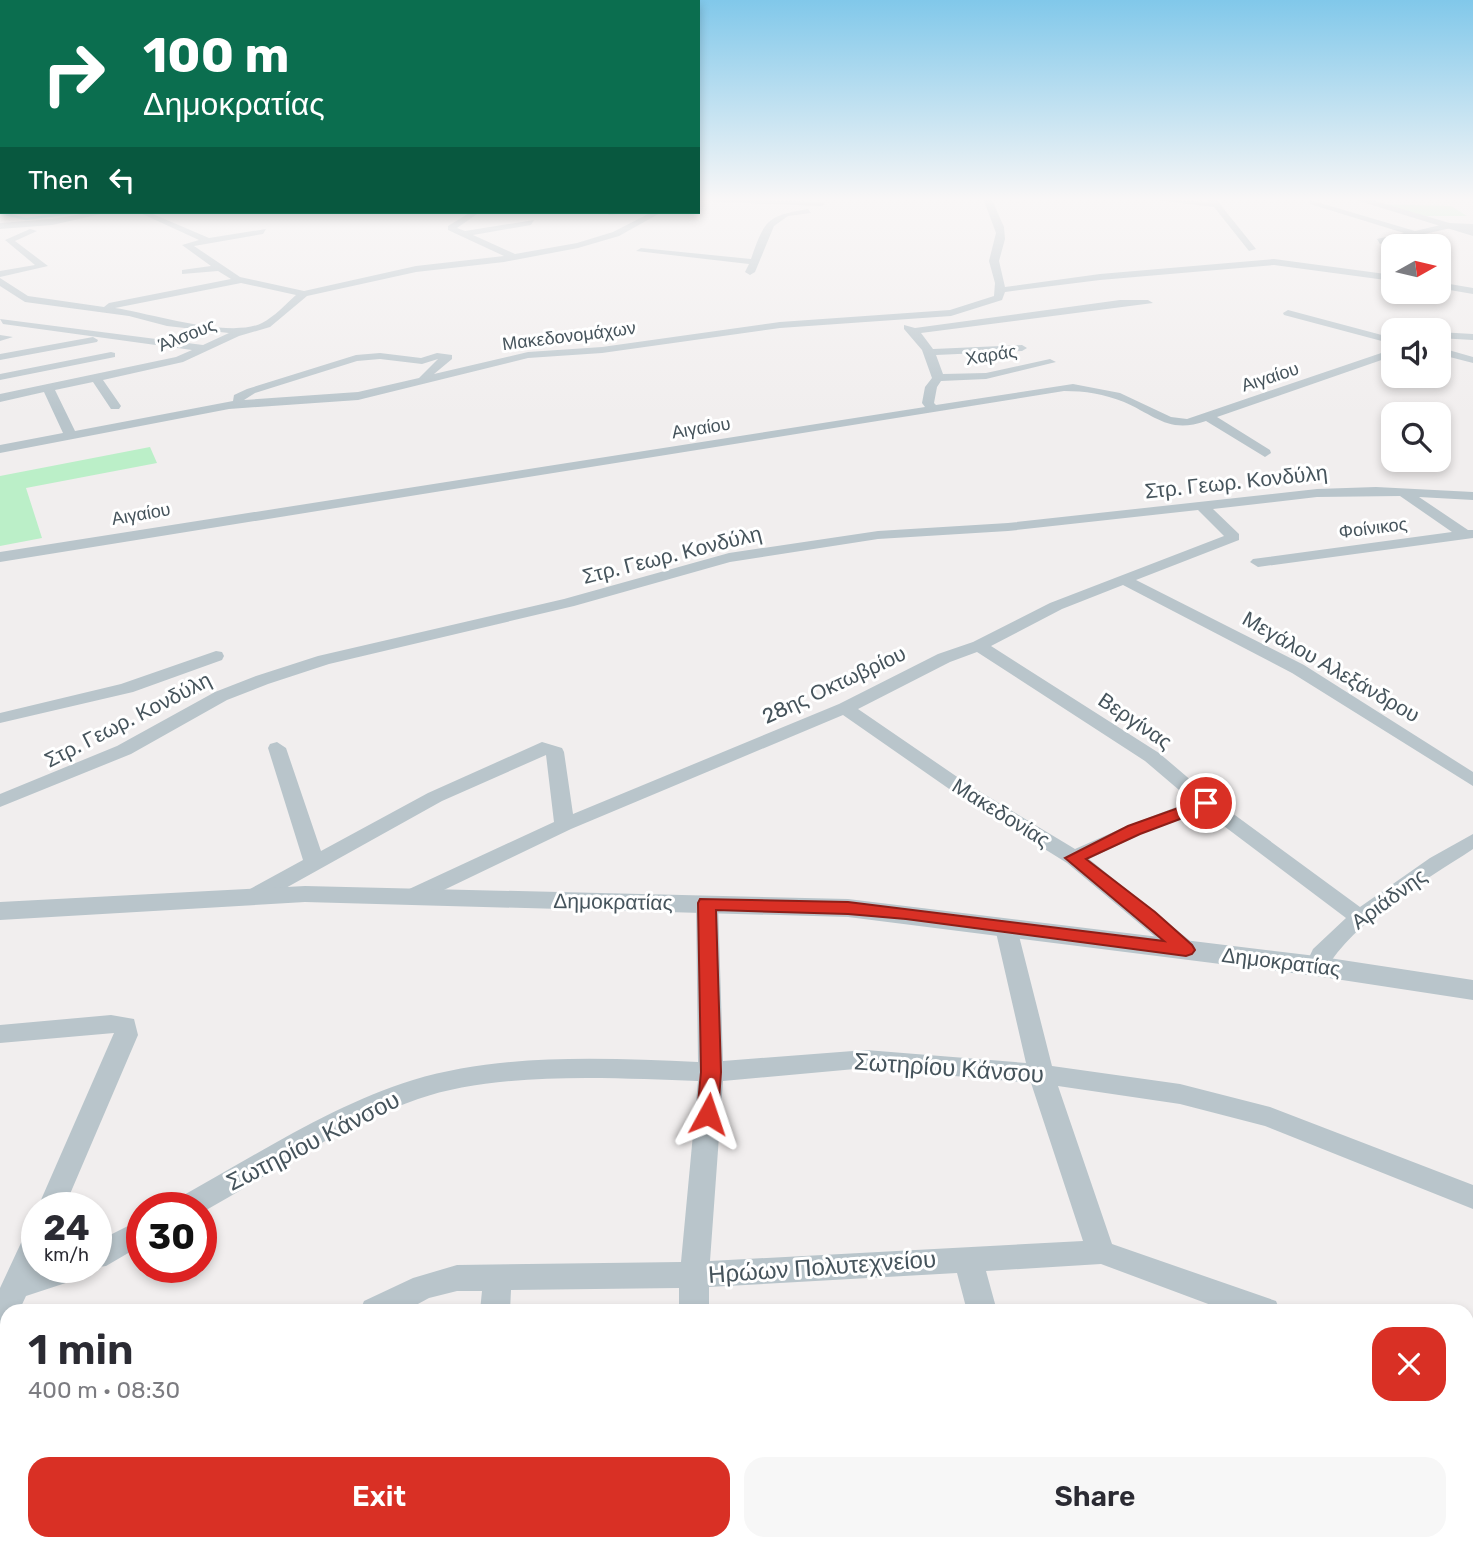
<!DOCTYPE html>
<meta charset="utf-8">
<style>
:root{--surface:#fff;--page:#f7f7f7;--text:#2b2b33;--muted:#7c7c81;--accent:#d93025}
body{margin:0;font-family:Rubik,sans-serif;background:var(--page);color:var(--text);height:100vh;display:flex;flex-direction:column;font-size:26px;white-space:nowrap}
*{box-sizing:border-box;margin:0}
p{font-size:23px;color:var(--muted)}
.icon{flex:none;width:38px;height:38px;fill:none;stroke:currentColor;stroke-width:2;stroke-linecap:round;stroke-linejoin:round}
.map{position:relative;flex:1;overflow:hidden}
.side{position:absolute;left:0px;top:1304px;width:1474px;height:247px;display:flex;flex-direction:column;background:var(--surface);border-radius:21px 21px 0 0;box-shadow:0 4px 10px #0003}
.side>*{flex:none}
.top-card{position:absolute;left:0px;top:0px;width:700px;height:214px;box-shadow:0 4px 10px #0003;background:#0b6e4f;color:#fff;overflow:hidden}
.needle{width:46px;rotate:82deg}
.controls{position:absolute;left:1381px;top:234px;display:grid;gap:14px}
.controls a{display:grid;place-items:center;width:70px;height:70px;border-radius:14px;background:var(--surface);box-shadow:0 4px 10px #0003;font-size:35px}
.speed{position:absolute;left:21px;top:1192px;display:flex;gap:14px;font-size:35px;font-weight:700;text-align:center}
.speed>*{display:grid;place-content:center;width:91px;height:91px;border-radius:50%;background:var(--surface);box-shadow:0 4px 10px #0003;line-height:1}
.speed small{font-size:18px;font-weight:400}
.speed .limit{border:10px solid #d22;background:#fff;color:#111}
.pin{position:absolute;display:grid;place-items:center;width:60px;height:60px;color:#fff;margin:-30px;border:4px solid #fff;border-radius:50%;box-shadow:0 2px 7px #0007}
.me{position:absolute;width:77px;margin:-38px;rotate:5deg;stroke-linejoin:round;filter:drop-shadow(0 0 5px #0008)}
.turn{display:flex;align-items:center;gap:24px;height:147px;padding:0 28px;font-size:32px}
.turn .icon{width:91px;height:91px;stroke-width:2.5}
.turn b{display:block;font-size:49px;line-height:60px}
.then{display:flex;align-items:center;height:66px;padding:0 28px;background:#0003;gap:14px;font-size:26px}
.round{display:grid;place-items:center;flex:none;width:74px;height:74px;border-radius:21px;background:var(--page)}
.overview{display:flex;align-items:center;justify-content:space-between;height:119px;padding:0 28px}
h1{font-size:42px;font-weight:600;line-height:52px}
.cta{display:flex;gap:14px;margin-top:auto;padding:14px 28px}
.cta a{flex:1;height:80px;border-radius:21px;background:var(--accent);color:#fff;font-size:28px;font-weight:600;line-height:80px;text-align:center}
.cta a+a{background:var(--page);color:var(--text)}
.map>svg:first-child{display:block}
</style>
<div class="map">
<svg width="1473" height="1549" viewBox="0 0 1473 1549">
<rect width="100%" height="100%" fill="#f1eeee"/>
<path fill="#bbefc8" d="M1374,204L1451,206L1467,216H1425Z
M150,447L157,463L26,488L42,538L0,546V476Z"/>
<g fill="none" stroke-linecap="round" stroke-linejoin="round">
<path stroke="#87e6ed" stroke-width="2.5" d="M0,213L26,219L78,212"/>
<path fill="#b9c5cb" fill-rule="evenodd" d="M698,198L821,202L825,204L821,206L698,201Z
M983,198H991L1004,227L1005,239L999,261L1005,287L1100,274L1274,259L1393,275V281L1274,265L1100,280L1005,292L1002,300L951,316L780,328L602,353L528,358L358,400L229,409L0,453V445L63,433L44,392L0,402V394L176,357L192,350L3,324L0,319L203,345L229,333L167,326L129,316L25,302L0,286V278L28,296L104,307L109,303L231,279L218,271L182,274V270L211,266L182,245L199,240L138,212H148L209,238L266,229L263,234L194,246L240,277L304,291L416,266L504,256L448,230V226L471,212H480L457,228L465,231L534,220L531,225L473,235L515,254L577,243L613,232L652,212H662L619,236L578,248L504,262L416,272L307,296L270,327L239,336L183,362L103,380L121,406L119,409H111L93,382L55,390L75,431L233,401L234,395L247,389L356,355L380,353L421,358L437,353L452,355V359L434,374L528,352L602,347L780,322L950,310L994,296L995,283L989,261L996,233ZM241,283L296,295C286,304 274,317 262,323C230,339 150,313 115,308ZM380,359L422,364L438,359L419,378L358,392L244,400L255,393L357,361Z
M1139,198L1210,202L1207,198H1215L1256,249L1249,251L1214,207Z
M1310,200L1415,231L1449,223L1473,224V230L1451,228L1380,244L1377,239L1404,233L1310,204Z
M808,209L811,213L788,216L774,226L755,272L750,275L745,272L749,264L636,251L641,248L751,259C765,219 767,216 808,209Z
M94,212H110L52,225L0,229V223L52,219Z
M606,212H637L609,215Z
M30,229L37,231L15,241L48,266L0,277V271L35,265L5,240Z
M1438,282L1473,288V294L1438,288Z
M1120,300H1148L1153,303L921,333L933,349L1022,345L1027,348L1022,351L936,355L943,374L986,373L1050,359L1056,362L986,379L941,381L937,387L934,403L936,405L1073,384L1120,393L1171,417L1187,419L1393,349V356L1217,417L1270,450L1271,453L1265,457L1206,421C1169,434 1156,416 1124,402C1104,394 1085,391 1064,391L0,562V552L925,407L922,403L925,387L932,378L922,350L904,329V325L915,328Z
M1288,310L1393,338V344L1284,315L1283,313Z
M1438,332L1473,334V340L1438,338Z
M0,335L13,337L0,341Z
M93,337L98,340L97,342L0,360V354Z
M1438,347L1473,357V363L1438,354Z
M111,352L115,353V357L0,380V374Z
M1376,487L1473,492V500L1419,497L1468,530H1473V538L1258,567L1250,562L1253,559L1452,532L1400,496L1317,497L1213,509L1239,534V540L1136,580L1304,665L1473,772V786L1292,673L1123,585L1062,609L991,646L1159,753L1213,799L1360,907L1430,858L1473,834V849C1422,883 1356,918 1324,972H1308L1305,966L1313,949L1346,918L1204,811L1141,834L1089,859L1194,944L1197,950L1194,956H1178L1067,863L955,793L843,715L571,829L423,900H407L404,895L407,890L554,822L546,755L442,801L266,899H250L247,894L250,889L303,860L268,748L270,744L277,742L286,748L321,851L428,793L542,742L562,748L564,752L573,814L839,704L938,654L973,642L1050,603L1224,536L1198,510L1008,531L878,539L730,562L574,606L329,664L268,684L227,700L131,754L0,807V794L117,746L215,692L256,676L318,656L564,599L729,553L878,531L1008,523L1317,489ZM977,652L1145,761L1192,801L1127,826L1075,849L969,785L858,709L950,662Z
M216,651L222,652L224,656L222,660L133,692L0,723V713L121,684Z
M707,896L715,898L718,903L723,1061L866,1050L1026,1063L995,928L998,923H1014L1017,928L1052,1066L1180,1084L1270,1107L1473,1185V1209L1265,1126L1180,1104L1058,1086L1112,1244L1276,1301L1280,1311H1227L1101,1264L986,1271L997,1311H967L957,1273L709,1287V1311H679V1288L511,1290L510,1311H480L482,1291H457L429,1298L405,1311H360L364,1301L413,1278L457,1265L681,1262L698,1081C614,1078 497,1071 418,1099C341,1126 272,1173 201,1213V1208H171L175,1200C250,1159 331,1105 413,1080C504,1053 604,1058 698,1062L696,903L699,898ZM866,1068L1031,1083L1083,1241L710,1261L723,1081Z
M111,1015L134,1019L138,1035L64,1208L37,1209L114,1033L0,1043V1025Z
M142,1219V1245L106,1266L91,1268L87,1276L26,1296L19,1311H7V1331L0,1334V1288L27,1230L37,1227V1267H96V1242Z
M1466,1371L1473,1373V1403L1466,1401Z
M7,1417V1449L0,1451V1419Z
M42,1544H76L74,1549H40Z
M280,1544H314L313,1549H279Z
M454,1544H488L487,1549H453Z
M681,1544H728L726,1549H683Z
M1019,1544H1053L1054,1549H1020Z
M1247,1544H1302L1304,1549H1249Z"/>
<path fill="#b9c5cb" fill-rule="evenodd" d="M1349,198H1365L1473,230V236Z
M305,886L848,899L1316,956L1473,980V1000L1316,976L848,917L305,902L0,920V902Z
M1473,1468V1515L1466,1518V1471Z
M1415,1544H1457L1455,1549H1413Z"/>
</g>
<linearGradient id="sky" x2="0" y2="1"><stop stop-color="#81c8ea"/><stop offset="0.48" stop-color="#f9f7f7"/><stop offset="1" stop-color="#f9f7f7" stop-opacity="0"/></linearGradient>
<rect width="1473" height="415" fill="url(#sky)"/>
<path fill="#d93025" stroke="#8d1f18" stroke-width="2" d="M1206,798L1212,800V807L1140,834L1086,859L1155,912L1192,945L1195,950L1192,954L1186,956L906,919L848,914L716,910L721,1072L718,1114L715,1119L708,1122L700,1119L697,1114L701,1072L698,903L700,899L848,902L1164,941L1065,858L1128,826Z"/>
<g text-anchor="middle" stroke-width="6" stroke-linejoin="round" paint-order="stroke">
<g font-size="18" fill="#46545c" stroke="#fff">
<text transform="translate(187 335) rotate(-22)" y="6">Άλσους</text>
<text transform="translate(569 336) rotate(-7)" y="6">Μακεδονομάχων</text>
<text transform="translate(991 355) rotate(-9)" y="6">Χαράς</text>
<text transform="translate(1270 377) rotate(-18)" y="6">Αιγαίου</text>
<text transform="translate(701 428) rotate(-9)" y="6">Αιγαίου</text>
<text transform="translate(141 514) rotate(-10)" y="6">Αιγαίου</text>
<text transform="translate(1373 528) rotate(-7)" y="6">Φοίνικος</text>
</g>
<g font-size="21" fill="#46545c" stroke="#fff">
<text transform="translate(1236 482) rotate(-6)" y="7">Στρ. Γεωρ. Κονδύλη</text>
<text transform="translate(672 555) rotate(-14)" y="7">Στρ. Γεωρ. Κονδύλη</text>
<text transform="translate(1331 667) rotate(30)" y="7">Μεγάλου Αλεξάνδρου</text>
<text transform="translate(834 685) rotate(-25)" y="7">28ης Οκτωβρίου</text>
<text transform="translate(128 720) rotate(-27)" y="7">Στρ. Γεωρ. Κονδύλη</text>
<text transform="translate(1135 721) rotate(34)" y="7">Βεργίνας</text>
<text transform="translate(1001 813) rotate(32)" y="7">Μακεδονίας</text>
<text transform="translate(1389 899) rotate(-36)" y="7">Αριάδνης</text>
<text transform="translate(613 902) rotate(1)" y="7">Δημοκρατίας</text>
<text transform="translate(1281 962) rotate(7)" y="7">Δημοκρατίας</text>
</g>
<g font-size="24" fill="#46545c" stroke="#fff">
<text transform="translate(949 1068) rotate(4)" y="8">Σωτηρίου Κάνσου</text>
<text transform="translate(313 1141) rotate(-27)" y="8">Σωτηρίου Κάνσου</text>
<text transform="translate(822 1267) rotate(-4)" y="8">Ηρώων Πολυτεχνείου</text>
</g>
</g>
</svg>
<div class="controls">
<a><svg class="needle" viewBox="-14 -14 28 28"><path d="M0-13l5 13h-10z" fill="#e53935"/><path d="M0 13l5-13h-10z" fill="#7c7c81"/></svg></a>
<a><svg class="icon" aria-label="sound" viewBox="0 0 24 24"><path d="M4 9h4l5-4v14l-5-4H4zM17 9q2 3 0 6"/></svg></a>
<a><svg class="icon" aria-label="search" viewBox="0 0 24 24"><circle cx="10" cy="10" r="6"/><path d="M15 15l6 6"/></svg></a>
</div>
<div class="speed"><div>24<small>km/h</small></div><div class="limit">30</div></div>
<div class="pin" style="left:1206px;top:803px;background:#d93025"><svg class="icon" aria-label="arrive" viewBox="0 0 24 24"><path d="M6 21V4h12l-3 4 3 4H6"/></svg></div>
<svg class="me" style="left:708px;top:1114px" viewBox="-20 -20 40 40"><path d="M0-17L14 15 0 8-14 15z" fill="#d93025" stroke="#fff" stroke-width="4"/></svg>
<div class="top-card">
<div class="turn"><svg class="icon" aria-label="right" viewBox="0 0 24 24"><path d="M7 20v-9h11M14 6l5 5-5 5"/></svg><div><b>100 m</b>Δημοκρατίας</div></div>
<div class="then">Then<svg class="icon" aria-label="left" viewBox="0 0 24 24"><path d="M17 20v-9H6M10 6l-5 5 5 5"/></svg></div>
</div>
<section class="side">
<div class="overview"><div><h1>1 min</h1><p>400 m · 08:30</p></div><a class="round" style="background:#d93025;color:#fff"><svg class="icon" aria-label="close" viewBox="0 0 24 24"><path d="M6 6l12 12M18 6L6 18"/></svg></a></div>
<div class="cta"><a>Exit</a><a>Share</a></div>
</section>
</div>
